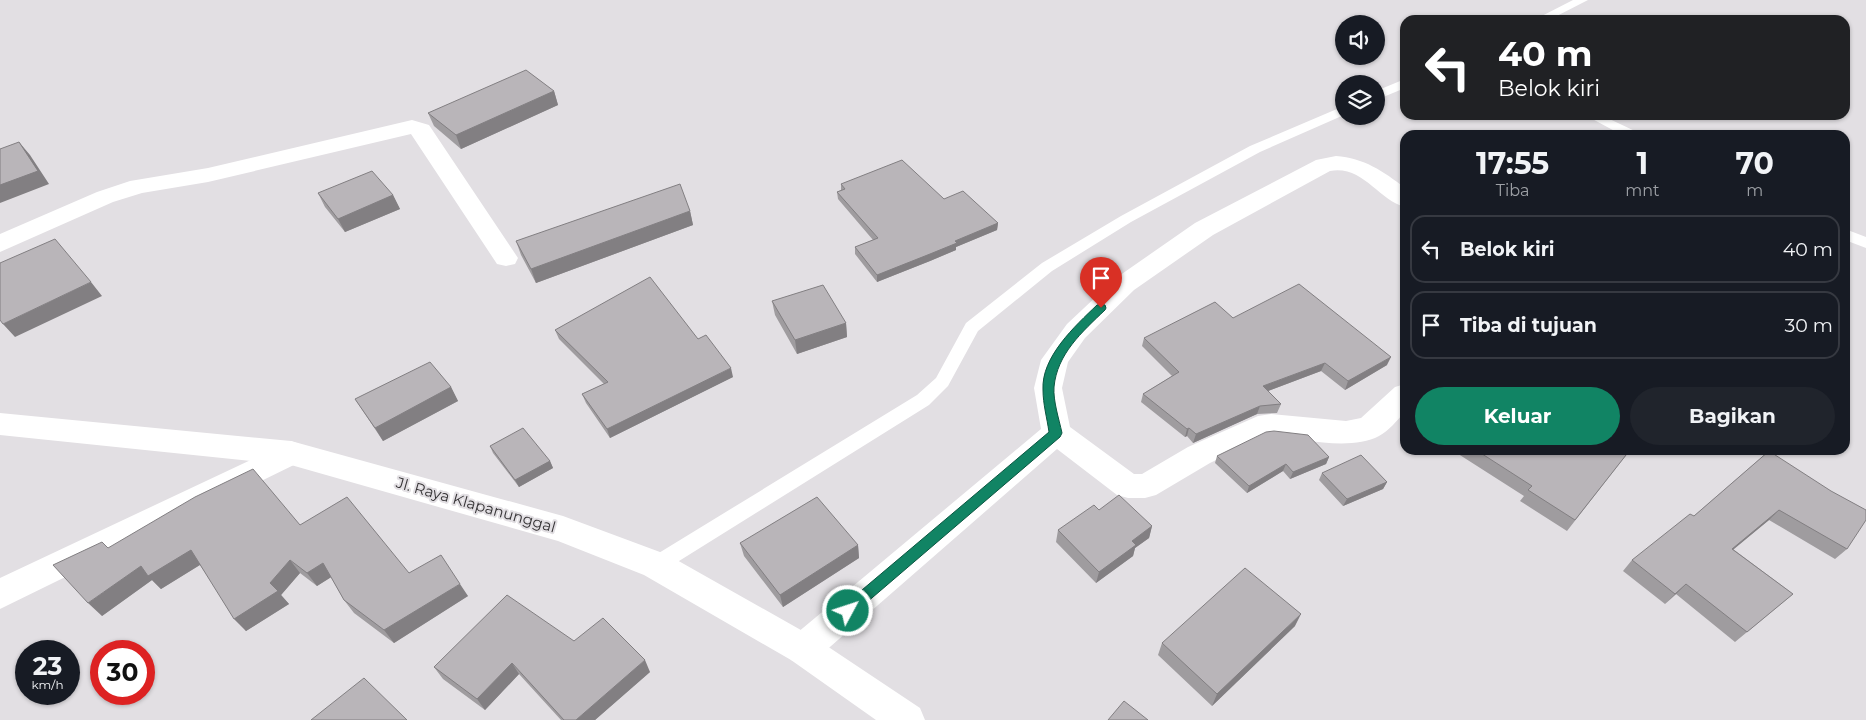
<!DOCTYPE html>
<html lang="id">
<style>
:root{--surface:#171b24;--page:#20242c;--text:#f1f3f6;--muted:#9ea1a6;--line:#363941;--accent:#118464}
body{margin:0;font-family:Montserrat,sans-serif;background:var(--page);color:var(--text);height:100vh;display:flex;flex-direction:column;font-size:19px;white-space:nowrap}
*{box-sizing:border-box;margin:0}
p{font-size:16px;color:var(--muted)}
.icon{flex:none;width:28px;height:28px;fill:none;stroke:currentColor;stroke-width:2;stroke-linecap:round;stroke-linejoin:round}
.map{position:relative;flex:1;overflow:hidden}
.details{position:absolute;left:1400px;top:130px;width:450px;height:325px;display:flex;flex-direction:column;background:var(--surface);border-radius:15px;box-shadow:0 1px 4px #0004}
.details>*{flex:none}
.top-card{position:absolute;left:1400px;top:15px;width:450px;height:105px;border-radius:15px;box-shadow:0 1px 4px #0004;background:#202124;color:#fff;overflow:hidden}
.tools{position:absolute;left:1335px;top:15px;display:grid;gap:10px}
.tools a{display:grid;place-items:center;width:50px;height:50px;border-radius:50%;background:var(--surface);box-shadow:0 1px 4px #0004;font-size:25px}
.speed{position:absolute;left:15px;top:640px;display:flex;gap:10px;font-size:25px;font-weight:700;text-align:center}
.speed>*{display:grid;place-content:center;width:65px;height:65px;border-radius:50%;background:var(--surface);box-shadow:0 1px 4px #0004;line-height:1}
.speed small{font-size:12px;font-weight:400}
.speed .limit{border:8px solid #d22;background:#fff;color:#111}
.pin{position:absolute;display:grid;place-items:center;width:42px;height:42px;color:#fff;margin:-51px -21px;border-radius:50% 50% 50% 0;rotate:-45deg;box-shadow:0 0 5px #0007}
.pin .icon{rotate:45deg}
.me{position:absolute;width:55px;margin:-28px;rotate:50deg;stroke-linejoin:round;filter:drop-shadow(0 0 4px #0008)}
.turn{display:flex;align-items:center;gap:18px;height:105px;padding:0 15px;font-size:22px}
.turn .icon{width:65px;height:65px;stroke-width:2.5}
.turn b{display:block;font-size:35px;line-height:42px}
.eta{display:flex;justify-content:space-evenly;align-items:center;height:85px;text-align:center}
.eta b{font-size:30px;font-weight:700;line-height:35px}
.button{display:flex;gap:10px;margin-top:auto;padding:10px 15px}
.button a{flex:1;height:58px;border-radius:30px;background:var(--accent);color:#fff;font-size:20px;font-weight:700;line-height:58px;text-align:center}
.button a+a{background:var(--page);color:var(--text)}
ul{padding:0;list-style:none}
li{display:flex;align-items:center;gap:15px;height:68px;margin:0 10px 8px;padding:0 5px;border:2px solid var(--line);border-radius:15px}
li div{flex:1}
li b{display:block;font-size:19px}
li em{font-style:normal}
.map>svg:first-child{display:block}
</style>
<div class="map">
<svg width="1866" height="720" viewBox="0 0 1866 720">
<rect width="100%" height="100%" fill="#e2dfe3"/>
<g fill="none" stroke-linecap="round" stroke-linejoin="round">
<path fill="#fff" fill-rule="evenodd" d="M1573,0H1588L1549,20H1534Z
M1405,79V88L1376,100V91Z
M1344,106V115L1260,152L1131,222L1052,271L978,331L948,386L929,405L663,571L656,573L649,571L646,565L649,559L917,395L936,378L966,323L1042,263L1121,216L1250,146Z
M1585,115H1601L1637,132L1638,135H1622Z
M1845,229L1866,237V248L1845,240Z"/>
<path fill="#fff" fill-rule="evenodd" d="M412,120L429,125L518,258L515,264L506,266L497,264L411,134L208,182L142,193L113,202L0,252V234L97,192L130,181L208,168Z
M1336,156C1364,158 1383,171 1405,188V207C1378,200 1363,165 1330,171L1213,235L1134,290L1085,338L1068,362L1062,388L1070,427L1134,474H1142L1188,447L1258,416L1271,414L1346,421L1361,418L1395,387L1405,384V412C1397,420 1389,431 1379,436C1351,451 1302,439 1271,436L1263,437L1210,463L1156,495L1145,498H1128L1117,495L1057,449L815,660L803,665L791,660L786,649L791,638L1041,429L1034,388L1041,360L1067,324L1116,278L1195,223L1316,160Z
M291,441L302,445L306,453L302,461L0,609V578Z"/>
<path fill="#fff" fill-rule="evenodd" d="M0,413L291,441L563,516L668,555L815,638L920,708L925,720H876L791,660L644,575L558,541L291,465L0,435Z"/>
</g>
<path fill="#9f9c9f" d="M554,91L558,105L461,149L434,126L428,113Z
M841,184L944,199L998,223L997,230L956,247V250L930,261L877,282L855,254V247L873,240L838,199L837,192L841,190Z
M318,193L393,195L400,209L345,232L325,207Z
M690,211L693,225L536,283L521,255L516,241Z
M772,301L846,323L847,337L797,354L775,315Z
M1233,318L1387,365L1345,390L1321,371L1268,391L1281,404L1277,413L1257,414L1193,443L1187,436L1185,437L1141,402L1143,394L1172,376L1142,346L1144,338Z
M555,330L733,377L610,438L586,403L582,394L604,384L559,339Z
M451,387L458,401L383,441L355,399Z
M490,446L550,461L553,468L519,487L493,453Z
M1452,450H1630L1567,531L1520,501L1524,496Z
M1769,451L1847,549L1835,559L1769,520L1733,549L1793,594L1735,642L1676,594L1665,604L1623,571L1632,560L1694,516Z
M1217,456L1329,457L1326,464L1290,479L1283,471L1247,493L1215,463Z
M1322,473L1387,482L1383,489L1343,506L1319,480Z
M300,525L409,573L468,596L394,643L354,613L344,600L331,577L317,586L300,573L281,595L289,604L246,631L200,565L161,589L152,580L102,616L108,548Z
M1152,526L1149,538L1135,548L1133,556L1096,583L1056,542L1058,530Z
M740,543L858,545L859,558L783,607L744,556Z
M1295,626L1212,706L1158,655L1162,643Z
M574,641L650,672L595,720H561L519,674L485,710L443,679L434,667Z"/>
<path fill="#827f82" d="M554,91L558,105L461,149L456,135Z
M19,142L30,155L49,184L0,203V185Z
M393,195L400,209L345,232L338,219Z
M690,211L693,225L536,283L531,269Z
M998,223L997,230L956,247V250L930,261L877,282V275L955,241Z
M91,282L102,296L15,337L3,324Z
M846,323L847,337L797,354L795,340Z
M1391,357L1387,365L1345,390L1348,381Z
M1325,363L1321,371L1260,394L1263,386Z
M731,368L733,377L610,438L607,429Z
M451,387L458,401L383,441L375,428Z
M1260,406L1257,414L1193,443L1196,434Z
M1189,428L1187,436L1185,437L1187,429Z
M1329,457L1326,464L1290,479L1293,472Z
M550,461L553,468L519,487L515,480Z
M1286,464L1283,471L1247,493L1249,486Z
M1387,482L1383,489L1343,506L1347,499Z
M1779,510L1769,520L1722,559L1732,549Z
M1152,526L1149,538L1135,548L1133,556L1096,583L1099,572L1132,541Z
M858,545L859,558L783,607L780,595Z
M191,550L203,563L161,589L152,580L102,616L88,603L141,566Z
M290,560L300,573L281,595L289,604L246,631L234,619L270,583Z
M323,563L333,576L317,586L307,573Z
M460,584L468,596L394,643L384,630Z
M1686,584L1676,594L1665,604L1675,594Z
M1301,614L1295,626L1212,706L1217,694Z
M645,660L650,672L595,720H576Z
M512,663L519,674L485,710L477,699Z"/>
<path fill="#b9b5b9" stroke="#827f82" d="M526,70L554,91L456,135L428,113Z
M19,142L38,171L0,185V149Z
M902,160L944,199L963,191L998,223L955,241L957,243L930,254L877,275L855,247L878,238L837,192L845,189L841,184Z
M372,171L393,195L338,219L318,193Z
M680,184L690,211L531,269L516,241Z
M55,239L91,282L3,324L0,320V263Z
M650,277L698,339L706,335L731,368L607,429L582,394L608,382L555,330Z
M1299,284L1391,357L1348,381L1325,363L1263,386L1281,404L1260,406L1196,434L1189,428L1187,429L1143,394L1179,372L1144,338L1215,302L1233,318Z
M823,285L846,323L795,340L772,301Z
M430,362L451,387L375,428L355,399Z
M523,428L550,461L515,480L490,446Z
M1274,431L1308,435L1329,457L1293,472L1286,464L1249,486L1217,456L1266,432Z
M1476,450H1630L1575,520L1528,490L1532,486Z
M1769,451L1831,491L1866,510V520L1847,549L1779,510L1732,549L1793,594L1747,632L1686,584L1675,594L1632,560L1690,514L1694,516Z
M1361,455L1387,482L1347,499L1322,473Z
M253,469L300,525L347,497L409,573L441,555L460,584L384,630L344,600L323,563L307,573L290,560L270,583L278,591L234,619L191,550L148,576L141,566L88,603L53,565L102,542L108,548L195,497Z
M1119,495L1152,526L1132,541L1136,545L1099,572L1058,530L1094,505L1099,510Z
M817,497L858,545L780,595L740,543Z
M1245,568L1301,614L1217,694L1162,643Z
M507,595L574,641L603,618L645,660L576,720H564L512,663L477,699L434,667Z
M364,678L407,720H311Z
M1124,701L1148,720H1108Z"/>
<path fill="#118464" stroke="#0b5641" d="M1101,304L1105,305L1106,308L1105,310C1082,332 1057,354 1054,387C1053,401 1059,419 1062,433L1060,437L852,615L848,617L843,615L841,611L843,606L1049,432C1047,418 1043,404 1043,390C1041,357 1075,326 1097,305Z"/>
<g text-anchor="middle" stroke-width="4" stroke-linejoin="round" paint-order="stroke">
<g font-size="15" fill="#353335" stroke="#e2dfe3">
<text transform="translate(476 505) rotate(16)" y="5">Jl. Raya Klapanunggal</text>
</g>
</g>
</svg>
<div class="tools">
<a><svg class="icon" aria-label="sound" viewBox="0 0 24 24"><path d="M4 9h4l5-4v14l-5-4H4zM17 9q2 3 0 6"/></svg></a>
<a><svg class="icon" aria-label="layers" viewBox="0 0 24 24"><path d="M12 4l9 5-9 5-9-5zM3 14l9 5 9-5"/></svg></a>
</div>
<div class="speed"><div>23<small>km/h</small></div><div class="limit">30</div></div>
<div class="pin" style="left:1101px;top:308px;background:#d93025"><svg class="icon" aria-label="arrive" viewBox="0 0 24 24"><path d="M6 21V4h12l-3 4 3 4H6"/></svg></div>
<svg class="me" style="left:848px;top:611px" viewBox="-20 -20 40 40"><circle r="17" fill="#118464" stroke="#fff" stroke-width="3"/><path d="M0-11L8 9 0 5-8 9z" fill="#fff"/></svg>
<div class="top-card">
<div class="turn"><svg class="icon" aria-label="left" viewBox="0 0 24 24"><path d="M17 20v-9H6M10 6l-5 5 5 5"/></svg><div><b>40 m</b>Belok kiri</div></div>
</div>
<section class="details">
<div class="eta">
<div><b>17:55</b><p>Tiba</p></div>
<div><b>1</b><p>mnt</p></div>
<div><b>70</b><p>m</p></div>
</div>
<ul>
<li><svg class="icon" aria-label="left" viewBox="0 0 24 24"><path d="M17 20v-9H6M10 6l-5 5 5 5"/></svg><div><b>Belok kiri</b></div><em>40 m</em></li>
<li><svg class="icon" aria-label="arrive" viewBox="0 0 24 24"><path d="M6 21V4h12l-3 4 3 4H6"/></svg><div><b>Tiba di tujuan</b></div><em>30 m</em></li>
</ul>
<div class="button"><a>Keluar</a><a>Bagikan</a></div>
</section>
</div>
